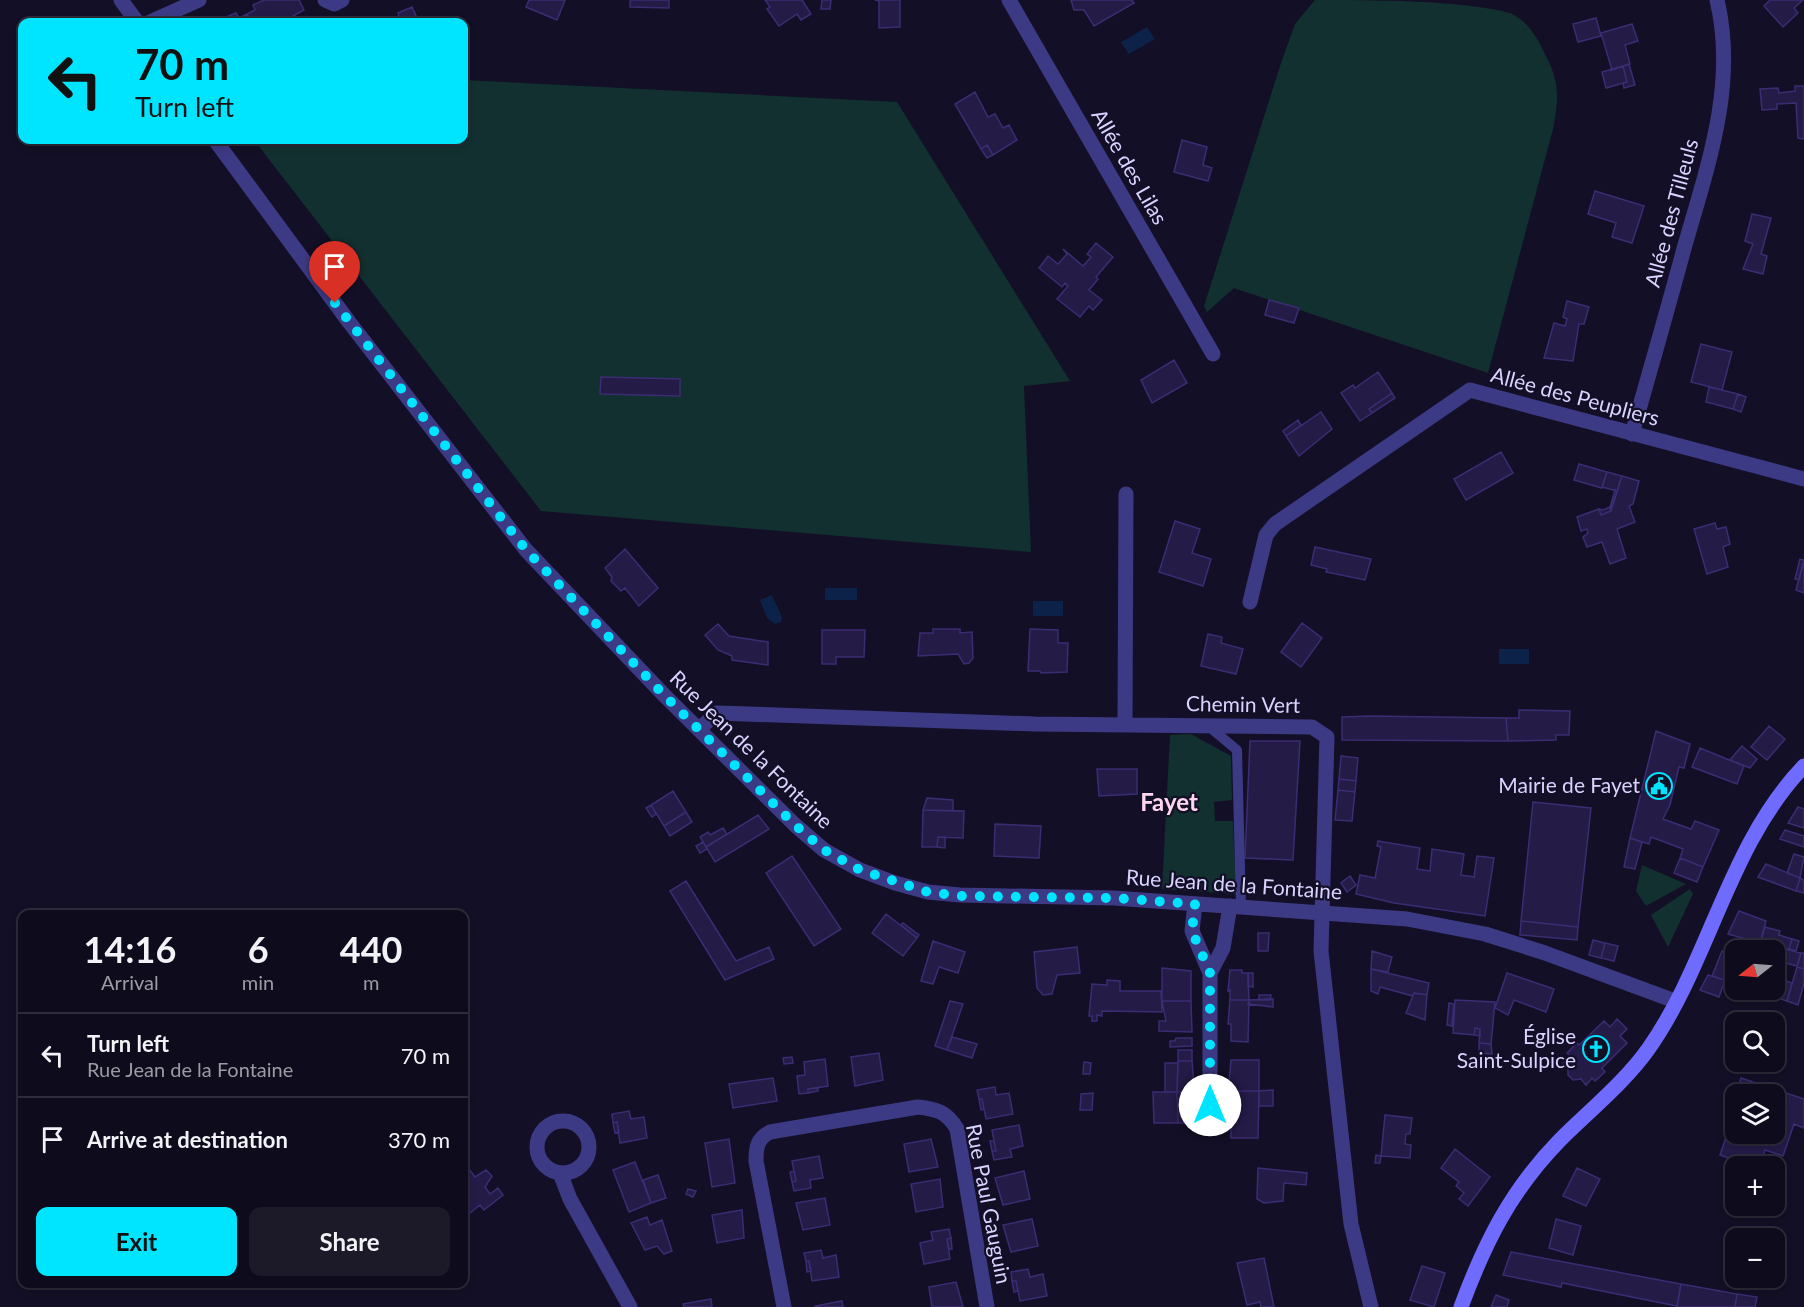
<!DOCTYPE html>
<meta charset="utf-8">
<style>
:root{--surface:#0e0b1c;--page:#1c1929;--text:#f1f3f6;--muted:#9b9ba3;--line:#2e2b3b;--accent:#00e5ff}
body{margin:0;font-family:Lato,sans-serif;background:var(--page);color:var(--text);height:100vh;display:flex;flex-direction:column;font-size:22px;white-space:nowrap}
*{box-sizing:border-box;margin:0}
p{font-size:20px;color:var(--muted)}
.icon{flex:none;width:33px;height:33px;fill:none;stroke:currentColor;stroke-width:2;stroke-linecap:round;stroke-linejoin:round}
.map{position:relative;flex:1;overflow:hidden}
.details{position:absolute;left:18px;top:910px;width:450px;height:378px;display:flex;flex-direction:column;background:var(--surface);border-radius:12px;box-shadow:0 3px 9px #0003,0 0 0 2px var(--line)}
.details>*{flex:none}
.guide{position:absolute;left:18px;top:18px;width:450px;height:126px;border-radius:12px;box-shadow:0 3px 9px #0003,0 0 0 2px var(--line);background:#00e5ff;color:#111;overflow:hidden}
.needle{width:39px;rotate:253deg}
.fabs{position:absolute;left:1725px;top:940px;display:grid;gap:12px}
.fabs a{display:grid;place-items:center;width:60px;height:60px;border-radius:12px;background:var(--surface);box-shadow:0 3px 9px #0003,0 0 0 2px var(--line);font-size:30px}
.pin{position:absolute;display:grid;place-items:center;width:51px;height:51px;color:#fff;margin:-62px -26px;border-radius:50% 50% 50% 0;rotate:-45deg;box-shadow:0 0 6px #0007}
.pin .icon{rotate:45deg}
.me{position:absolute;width:66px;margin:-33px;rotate:0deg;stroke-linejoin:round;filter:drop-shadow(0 0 4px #0008)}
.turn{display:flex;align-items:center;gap:21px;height:126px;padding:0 18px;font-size:27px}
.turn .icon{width:78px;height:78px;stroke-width:2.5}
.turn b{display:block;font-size:42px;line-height:51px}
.eta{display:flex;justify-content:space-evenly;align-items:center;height:102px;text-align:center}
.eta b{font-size:36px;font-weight:700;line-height:42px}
.primary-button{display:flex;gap:12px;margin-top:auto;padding:12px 18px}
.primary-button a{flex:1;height:69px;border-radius:12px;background:var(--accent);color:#111;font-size:24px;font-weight:700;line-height:69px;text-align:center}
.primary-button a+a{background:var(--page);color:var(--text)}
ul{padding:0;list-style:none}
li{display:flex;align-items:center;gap:18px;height:84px;padding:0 18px;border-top:2px solid var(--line)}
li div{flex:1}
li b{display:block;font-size:22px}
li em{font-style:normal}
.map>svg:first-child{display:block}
</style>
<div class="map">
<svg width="1804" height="1307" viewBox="0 0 1804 1307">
<rect width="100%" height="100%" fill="#130f26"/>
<path fill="#12302f" d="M1315,0C1370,0 1462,0 1510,13C1528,21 1537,37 1545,54C1560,83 1559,97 1553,129L1488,373L1234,288L1207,312L1204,306L1281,63L1295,24Z
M464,80L897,102L1070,381L1024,386L1031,552L541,511L254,140H464Z
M1191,734L1231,756L1232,800L1214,802L1215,821H1233L1236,894L1162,889L1170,735Z
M1642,865L1686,884L1646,906L1636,891Z
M1690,889L1693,894L1668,947L1651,915Z"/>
<path fill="#0c2248" d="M1147,27L1155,39L1129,54L1121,42Z
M825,588H857V600H825Z
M772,595L782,617L781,622L775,624L767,618L760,600Z
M1033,601H1063V616H1033Z
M1499,649H1529V664H1499Z"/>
<path fill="#241b47" stroke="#3b2d73" stroke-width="1.5" d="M264,0H299L304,10L293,16L296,21L294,22H251L247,14L255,10L253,5Z
M529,0H565L557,20L526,7Z
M630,0H669V8L630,7Z
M765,0H802L811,14L801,20L797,14L779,26L767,9L770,7Z
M822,0H831L830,9H821Z
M875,0H900V27L879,28V1Z
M1071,0H1132L1134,3L1094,26L1084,10H1074Z
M1770,0H1803L1794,8L1798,13L1783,27L1764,6Z
M412,7L418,20L422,18L424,22H400L398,13Z
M236,13L239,18L247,14L251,22H214Z
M1596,18L1601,36L1578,42L1573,24Z
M1632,24L1638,41L1625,45L1630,64L1612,70L1601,33Z
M1629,64L1635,85L1624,88L1623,83L1627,82L1623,66Z
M1623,66L1627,82L1606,88L1602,72Z
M1795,86H1804V139L1798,138L1796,103L1777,104V109L1762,110L1760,89L1778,88L1779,93L1795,91Z
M975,92L988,117L995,114L1003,128L1009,125L1017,140L993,155L987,145L981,149L955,104Z
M1182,140L1207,147L1203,165L1212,168L1208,181L1174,172Z
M987,145L993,155L987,158L981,149Z
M1595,191L1644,206L1632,243L1612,237L1616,223L1588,214Z
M1752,214L1771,218L1761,254L1767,256L1763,274L1743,269L1753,244L1745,241Z
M1096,243L1113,257L1096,277L1098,279L1089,290L1102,300L1093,310L1089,306L1080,317L1057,299L1068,286L1065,283L1062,287L1039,268L1048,256L1058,264L1067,254L1063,249L1083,266L1091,257L1087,254Z
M1269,300L1299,308L1294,323L1265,315Z
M1567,301L1589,307L1584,324H1579L1573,361L1544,358L1554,323L1565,326L1567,319L1563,317Z
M1701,344L1732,352L1722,390L1691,382Z
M1174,360L1187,383L1152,403L1141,380Z
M1378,372L1392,393L1369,409L1372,413L1360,421L1341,393L1353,385L1355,388Z
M601,377L680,379V396L600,394Z
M1709,387L1738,394L1733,409L1706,402Z
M1392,393L1395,398L1372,413L1369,409Z
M1738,394L1746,397L1741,412L1733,409Z
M1321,412L1332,429L1299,456L1286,436Z
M1298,420L1301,425L1286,436L1283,431Z
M1501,452L1513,473L1466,500L1454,479Z
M1579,464L1607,472L1602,488L1574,480Z
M1607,472L1622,476L1617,491L1602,487Z
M1622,476L1639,481L1633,504L1629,506L1635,522L1617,529L1626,558L1610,564L1602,542L1587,547L1583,537L1588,533L1587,529L1581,531L1577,517L1599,509L1601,515L1611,511Z
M1615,490L1617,491L1611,508L1610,507Z
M1610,507L1611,511L1601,515L1599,509L1603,510Z
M1175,521L1200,529L1192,553L1211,559L1203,586L1159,572Z
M1715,523L1717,529L1726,527L1730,544L1723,547L1728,567L1707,574L1694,529Z
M1315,547L1371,559L1365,580L1326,572L1327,569L1311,565Z
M625,549L658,588L639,606L625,588L621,591L611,581L612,577L605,568Z
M1800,559L1804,560L1799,580L1795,579Z
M1804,560V593L1796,590Z
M1302,623L1322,638L1301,667L1281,652Z
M718,624L729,636L768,642V665L732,660V656L718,650L705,635Z
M933,629H960V633L972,632L973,658L969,663L964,664L958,654L918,656L920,633H933Z
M1030,629L1058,630V643H1068L1067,672L1041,673L1040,671H1028Z
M822,630H865L864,657H836V664H822Z
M1208,634L1222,637L1221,643L1243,649L1236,674L1201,666Z
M1519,710L1570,711L1569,735H1556V740L1508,741L1506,718H1519Z
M1369,716L1506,718L1508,741L1342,740V717Z
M1769,726L1785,739L1767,760L1751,747Z
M1656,731L1690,744L1684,768L1679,767L1670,805L1663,819L1691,829L1695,821L1719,830L1703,867L1680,858L1683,849L1651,837L1649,844L1630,838Z
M1250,741H1300L1293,860L1245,858Z
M1742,746L1757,759L1750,768L1730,760Z
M1700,748L1744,766L1737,784L1692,767Z
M1341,756L1358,758L1356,781L1339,779Z
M1097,769H1137V794L1099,796Z
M1339,779L1356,781L1355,792L1338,790Z
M1338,790L1355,792L1352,821L1335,820Z
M673,791L686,812L664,826L651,805Z
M927,798L953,800V811L923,810Z
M1533,802L1591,808L1578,927L1521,921Z
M651,805L656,814L652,817L646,808Z
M1798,807L1804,809V828L1788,823Z
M923,810L964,811L963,838L938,837L937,847H922Z
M686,812L692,822L670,836L664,826Z
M758,815L769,829L715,862L706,847Z
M995,824L1041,826L1039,858L994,856Z
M723,828L727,834L706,847L700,837L708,832L710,835Z
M1785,830L1804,836V847L1780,839Z
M938,837H945V848L937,847Z
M1630,838L1642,842L1635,869L1624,867Z
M1378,841L1420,848L1417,869L1430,871L1432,849L1464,854L1461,875L1474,877L1477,856L1494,858L1485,916L1394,903L1356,894L1360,875L1375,878L1381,847L1377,846Z
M703,842L707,849L700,853L696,846Z
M1794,854L1804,857L1800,878L1787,873Z
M792,856L841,929L814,946L766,873Z
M1680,858L1703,867L1697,882L1674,873Z
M1766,864L1800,878L1796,891L1758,877Z
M1350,876L1356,885L1347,892L1341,883Z
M1800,878L1804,880V893L1796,891Z
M686,881L736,961L769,947L774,959L725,980L670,891Z
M1739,911L1766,921L1760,943L1728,934Z
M886,914L917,938L903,956L872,933Z
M1521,921L1578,927L1577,940L1520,935Z
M903,923L919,935L917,938L901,925Z
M1765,927L1780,931L1779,935L1792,939L1789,949L1760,943Z
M1258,933H1269L1268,951H1258Z
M1792,939L1799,941L1796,951L1789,949Z
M1593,940L1605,943L1601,958L1589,955Z
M933,941L965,952L958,973L939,967L933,984L921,981Z
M1605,943L1618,946L1614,961L1601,958Z
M1768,945L1801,953L1797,966L1774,960V951H1766Z
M1077,947L1080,973L1057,975L1052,994L1043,995L1037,988L1034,952Z
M1372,951L1392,957L1388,972L1371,969Z
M1722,951L1736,956V984L1712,976Z
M1801,953H1804V969L1797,967Z
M1797,967L1804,969V983L1798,1005L1787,1001Z
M1162,968L1191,971V1001H1162Z
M1371,969L1429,983L1427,995L1414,993L1413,996L1380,987L1378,994L1371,991Z
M1230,970H1242V973H1248L1249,1000H1230V990L1228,991Z
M1248,973H1253V987L1248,986Z
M1507,973L1554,989L1546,1012L1514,1000L1508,1015L1495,1008Z
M1708,975L1725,980L1719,997L1700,990Z
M1780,979L1792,983L1787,1001L1775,997Z
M1107,980L1120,981V991H1161L1162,1012L1102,1011V1016L1097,1015V1021H1092V1016H1089L1092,984L1107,985Z
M1414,993L1427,995L1425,1020L1406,1013Z
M1259,995H1271L1270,1000H1259Z
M1273,999V1007L1248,1004L1249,1000Z
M1230,1000H1249L1248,1042L1231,1041V1024H1228Z
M1455,1000L1495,1002L1491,1044L1479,1043L1480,1029L1475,1028L1474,1035L1453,1033Z
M950,1001L963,1004L947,1050L935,1046Z
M1162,1001H1191L1192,1032L1159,1031V1021H1166Z
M1449,1003L1454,1004L1452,1026L1447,1025Z
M1617,1019L1627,1029L1620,1036L1627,1043L1602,1068L1605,1072L1595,1081L1592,1078L1586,1085L1581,1079L1573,1080L1568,1075V1068L1563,1063L1570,1056L1567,1053L1577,1043L1579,1045L1604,1021L1610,1027Z
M1475,1028L1480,1029V1036L1474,1035Z
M952,1037L977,1044L972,1058L947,1050Z
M1176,1038H1192V1046L1170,1047V1041H1175Z
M1479,1043L1491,1044L1492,1054L1479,1053Z
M1178,1050H1192V1061H1178Z
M879,1053L883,1080L855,1086L851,1057Z
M792,1057L793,1063L784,1064L783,1058Z
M825,1059L828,1086L808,1089V1093L799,1094L797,1076L805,1075L804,1062Z
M1231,1060H1259V1091H1231V1082H1229Z
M1178,1061H1192L1194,1084H1192V1092H1177Z
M1084,1062L1091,1063L1090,1074H1083Z
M1165,1063H1178L1177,1092H1165Z
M773,1078L777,1101L733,1108L729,1084Z
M1741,1078L1804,1099V1128L1794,1124L1783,1156L1765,1150L1762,1159L1758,1158L1755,1167L1720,1155L1727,1134L1750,1142L1753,1134H1774V1095H1736Z
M995,1087L996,1095L1009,1093L1013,1114L986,1119L982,1099H979L977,1090Z
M818,1088V1091L808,1093V1089Z
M1273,1090V1106H1259V1091Z
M1231,1091H1259L1258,1138H1231Z
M1153,1092H1177L1178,1123H1154Z
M1177,1092H1192L1194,1119H1192V1123H1178Z
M1093,1093L1092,1110H1080L1081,1094Z
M979,1099H982L984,1109L981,1110Z
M629,1111L631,1119L644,1117L647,1138L620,1143L617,1122L613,1123L612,1114Z
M1385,1115L1412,1118L1410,1134H1406L1405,1144L1411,1145L1410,1158L1381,1156Z
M617,1122L619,1132L615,1133L613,1123Z
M1019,1125L1023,1146L1010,1149L1012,1157L994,1160L992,1151H996L992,1130Z
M729,1139L735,1183L712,1187L705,1143Z
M931,1139L938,1167L909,1172L904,1144Z
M990,1141H994L996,1151H992Z
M1455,1149L1490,1177L1468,1206L1459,1199L1464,1193L1456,1186L1459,1182L1441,1168Z
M1376,1155L1381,1156L1380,1163H1375Z
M819,1156L823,1178L810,1180L811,1188L794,1191L792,1182L796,1181L792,1161Z
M635,1162L651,1203L629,1212L613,1170Z
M1258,1168L1307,1173L1306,1185L1284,1183L1283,1201L1264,1203L1257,1199Z
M1577,1168L1600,1179L1586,1206L1563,1196Z
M469,1169L475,1177L486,1170L492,1176L485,1187L490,1194L498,1188L503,1195L484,1210L480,1205L464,1218V1174Z
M794,1171L796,1181L792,1182L790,1172Z
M1024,1171L1030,1199L1003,1205L995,1178Z
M658,1175L666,1198L651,1203L643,1180Z
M940,1179L943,1207L916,1212L911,1184Z
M688,1189L696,1191L693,1197L686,1194Z
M825,1198L830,1225L803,1230L796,1203Z
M742,1210L744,1238L717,1243L712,1215Z
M647,1217L650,1225L662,1220L672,1251L664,1254L657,1246L645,1250L631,1223Z
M1032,1219L1038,1246L1011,1252L1003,1225Z
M1556,1219L1581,1226L1573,1255L1549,1248Z
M949,1229L951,1238L947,1239L950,1259L924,1264L920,1243L933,1240L931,1232Z
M951,1238L952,1249H949L947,1239Z
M821,1250L823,1258L836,1255L839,1277L812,1281L809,1261H806L804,1253Z
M1511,1252L1681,1284L1677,1306L1562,1283L1561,1287L1503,1275Z
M1264,1258L1274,1307H1261L1260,1302L1247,1305L1237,1263Z
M806,1261H809L811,1271L807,1272Z
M1422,1266L1445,1273L1434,1307L1410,1300Z
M1028,1269L1030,1277L1043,1274L1047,1296L1020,1301L1016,1281H1012L1011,1272Z
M1012,1281H1016L1018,1291L1014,1292Z
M956,1282L963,1307H932L929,1287Z
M1681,1284L1737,1294L1735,1307H1677Z
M1737,1294L1757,1297L1755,1307H1735Z
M1496,1295L1509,1300L1507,1307H1491Z
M711,1299L712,1307H684L683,1304Z
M842,1301L843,1307H815V1306Z"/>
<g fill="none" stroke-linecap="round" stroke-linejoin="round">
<path stroke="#3d3a85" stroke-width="10" d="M1207,725L1237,750L1241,907"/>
<path stroke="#3d3a85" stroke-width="15" d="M121,0L137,22
M325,0L334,4L342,0
M1009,0L1213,354
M150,22L199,0
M215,140L349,322L526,550L664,695L795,825L824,850L860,870L895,883L928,892L960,895L1114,898L1407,919L1485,934L1545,953L1675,1001
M1632,434C1650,371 1668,308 1685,245C1708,165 1737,84 1717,0
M1250,602L1266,535L1275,524L1470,390L1804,479
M1125,724L1126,494
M699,729L717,713L1035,724L1312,727L1327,737L1321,951L1351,1224L1371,1307
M1195,904L1192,931L1210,973L1223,948L1230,906
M537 1147a26 26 0 1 1 52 0a26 26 0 1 1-52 0Z
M1210,1127V973
M560,1173L570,1199L630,1307
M784,1307L756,1161C756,1147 757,1139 770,1132L918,1107C937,1109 947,1112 957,1129L987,1307"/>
<path stroke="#6f6bff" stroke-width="15" d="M1461,1307C1485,1242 1511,1190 1560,1140C1588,1112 1627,1080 1649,1048C1710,961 1728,845 1804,766"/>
</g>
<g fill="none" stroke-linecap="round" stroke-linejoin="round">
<path stroke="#00e5ff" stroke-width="10" stroke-dasharray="0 18" d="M335,303L526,550L664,695L795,825L824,850L860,870L928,892L960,896L1114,898L1195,904L1192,931L1210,973V1105"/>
</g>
<defs>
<symbol id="civic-ring" viewBox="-11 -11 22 22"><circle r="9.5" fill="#130f26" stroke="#00e5ff" stroke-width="1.5"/><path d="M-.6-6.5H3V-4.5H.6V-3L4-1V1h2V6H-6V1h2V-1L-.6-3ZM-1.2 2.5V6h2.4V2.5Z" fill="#00e5ff"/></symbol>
<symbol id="church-ring" viewBox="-11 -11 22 22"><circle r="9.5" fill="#130f26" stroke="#00e5ff" stroke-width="1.5"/><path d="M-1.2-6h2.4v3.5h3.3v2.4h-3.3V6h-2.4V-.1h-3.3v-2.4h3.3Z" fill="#00e5ff"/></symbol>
</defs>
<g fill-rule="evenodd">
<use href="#civic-ring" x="1644" y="771" width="30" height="30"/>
<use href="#church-ring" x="1581" y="1034" width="30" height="30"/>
</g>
<g text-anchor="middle" stroke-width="4.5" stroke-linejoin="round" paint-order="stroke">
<g font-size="21" fill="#d9d4ff" stroke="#130f26">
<text transform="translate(1129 167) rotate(60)" y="7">Allée des Lilas</text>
<text transform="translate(1672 213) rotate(-75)" y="7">Allée des Tilleuls</text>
<text transform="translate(1575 397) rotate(15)" y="7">Allée des Peupliers</text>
<text transform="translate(1243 705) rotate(1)" y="7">Chemin Vert</text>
<text transform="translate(751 750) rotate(44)" y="7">Rue Jean de la Fontaine</text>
<text transform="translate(1234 885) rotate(4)" y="7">Rue Jean de la Fontaine</text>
<text transform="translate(988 1204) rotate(79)" y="7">Rue Paul Gauguin</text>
</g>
<g font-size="21" fill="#d9d4ff" stroke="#130f26" text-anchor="end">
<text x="1640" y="793">Mairie de Fayet</text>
<text x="1576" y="1044">Église<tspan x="1576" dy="24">Saint-Sulpice</tspan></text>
</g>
<g font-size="24" font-weight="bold" fill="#ffd6f0" stroke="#130f26">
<text x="1169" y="811">Fayet</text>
</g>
</g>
</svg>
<div class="fabs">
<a><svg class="needle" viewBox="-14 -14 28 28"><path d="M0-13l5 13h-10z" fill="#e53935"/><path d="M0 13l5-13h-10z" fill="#9b9ba3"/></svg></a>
<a><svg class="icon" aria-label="search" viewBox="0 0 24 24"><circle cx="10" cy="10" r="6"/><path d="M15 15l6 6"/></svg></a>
<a><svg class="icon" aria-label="layers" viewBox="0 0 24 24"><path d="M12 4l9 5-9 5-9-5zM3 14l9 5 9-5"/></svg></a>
<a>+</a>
<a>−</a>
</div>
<div class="pin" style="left:335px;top:303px;background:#d93025"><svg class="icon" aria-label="arrive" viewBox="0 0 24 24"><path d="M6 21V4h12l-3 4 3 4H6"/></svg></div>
<svg class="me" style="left:1210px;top:1105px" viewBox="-20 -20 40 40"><circle r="19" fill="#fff"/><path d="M0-13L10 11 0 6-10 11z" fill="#00e5ff"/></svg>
<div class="guide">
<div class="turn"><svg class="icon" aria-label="left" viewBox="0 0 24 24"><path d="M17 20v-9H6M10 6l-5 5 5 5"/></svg><div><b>70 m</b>Turn left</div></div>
</div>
<section class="details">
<div class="eta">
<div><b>14:16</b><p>Arrival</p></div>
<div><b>6</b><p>min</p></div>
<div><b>440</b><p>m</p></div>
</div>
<ul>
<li><svg class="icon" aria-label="left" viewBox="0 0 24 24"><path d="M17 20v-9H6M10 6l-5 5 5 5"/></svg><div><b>Turn left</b><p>Rue Jean de la Fontaine</p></div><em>70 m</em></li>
<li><svg class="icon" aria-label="arrive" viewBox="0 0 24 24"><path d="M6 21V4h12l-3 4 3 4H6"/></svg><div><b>Arrive at destination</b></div><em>370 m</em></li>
</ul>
<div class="primary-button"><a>Exit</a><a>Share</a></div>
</section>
</div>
